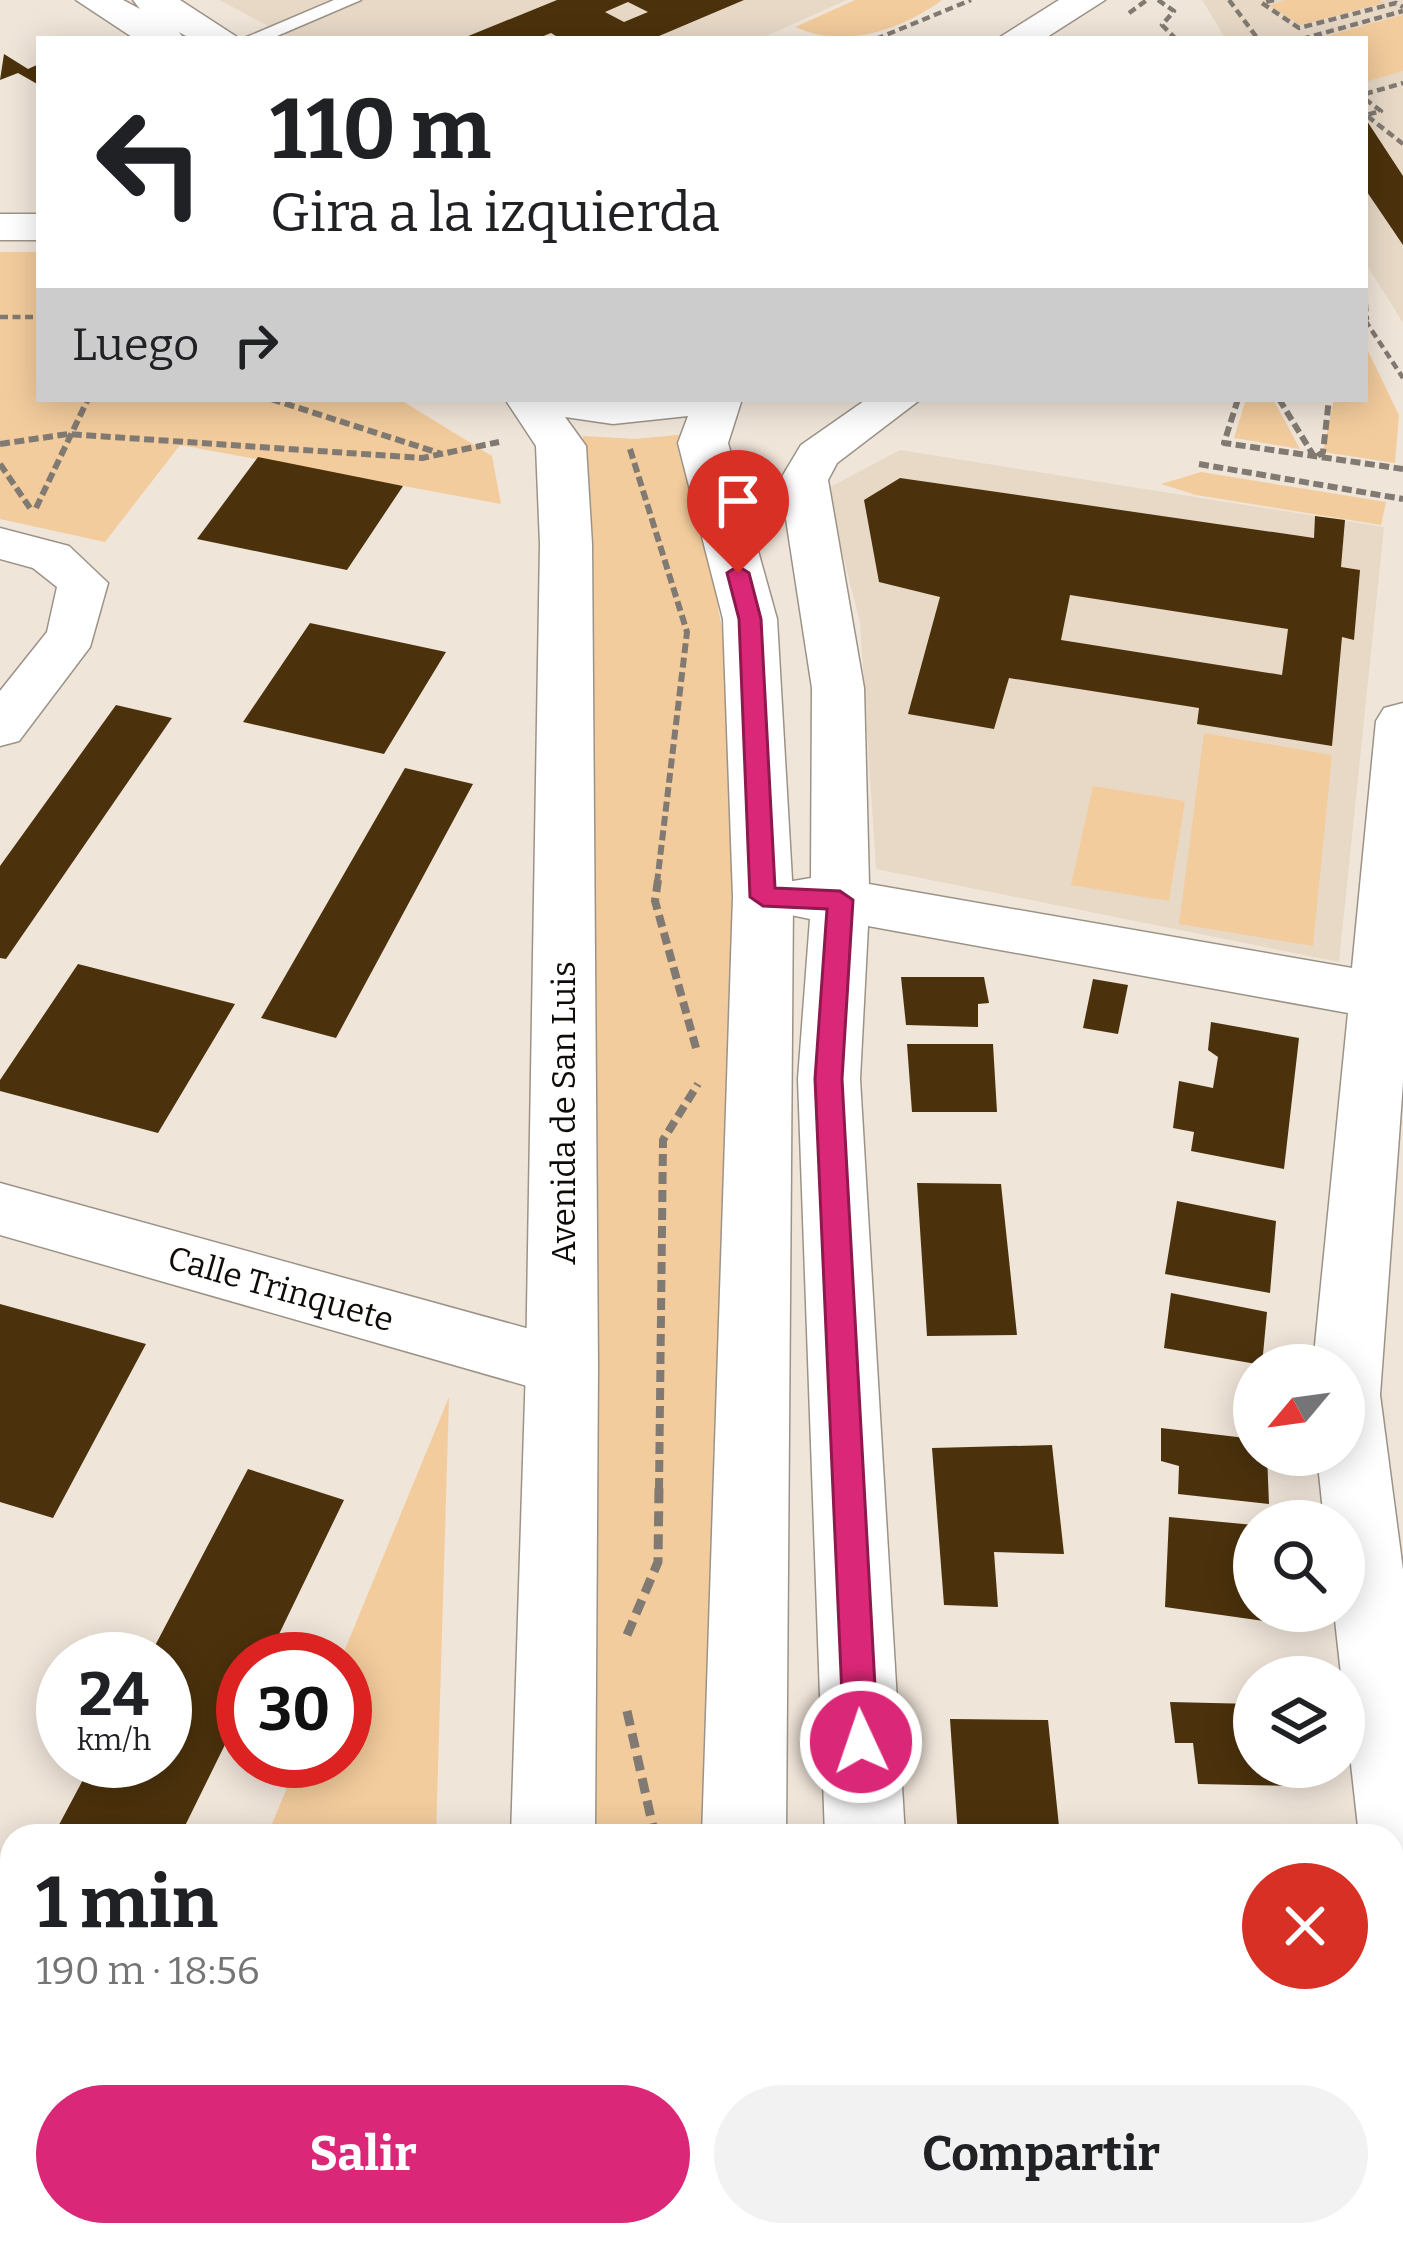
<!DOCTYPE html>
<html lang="es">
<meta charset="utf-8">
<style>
:root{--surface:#fff;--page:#f2f2f2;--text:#202124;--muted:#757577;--accent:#db2777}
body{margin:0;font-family:Bitter,serif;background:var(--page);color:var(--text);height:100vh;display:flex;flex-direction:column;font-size:45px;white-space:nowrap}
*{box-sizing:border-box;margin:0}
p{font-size:39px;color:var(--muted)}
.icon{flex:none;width:66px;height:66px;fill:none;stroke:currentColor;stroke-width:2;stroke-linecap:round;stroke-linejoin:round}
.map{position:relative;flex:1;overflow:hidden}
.drawer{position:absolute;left:0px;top:1824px;width:1404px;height:423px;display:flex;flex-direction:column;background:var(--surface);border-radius:36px 36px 0 0;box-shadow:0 6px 30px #0003}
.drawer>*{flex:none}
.hud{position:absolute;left:36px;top:36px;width:1332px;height:366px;border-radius:0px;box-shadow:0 6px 30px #0003;background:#fff;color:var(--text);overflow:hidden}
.needle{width:78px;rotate:241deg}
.fabs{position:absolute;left:1233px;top:1344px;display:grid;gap:24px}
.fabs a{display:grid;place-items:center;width:132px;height:132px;border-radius:50%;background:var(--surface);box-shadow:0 6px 30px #0003;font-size:60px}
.speed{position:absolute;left:36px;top:1632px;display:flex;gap:24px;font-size:60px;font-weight:700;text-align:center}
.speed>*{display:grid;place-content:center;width:156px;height:156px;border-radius:50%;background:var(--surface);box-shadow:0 6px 30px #0003;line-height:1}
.speed small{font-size:30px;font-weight:400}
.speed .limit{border:18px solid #d22;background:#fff;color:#111}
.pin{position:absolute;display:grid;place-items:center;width:102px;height:102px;color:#fff;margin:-123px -51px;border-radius:50% 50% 50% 0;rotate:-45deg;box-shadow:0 0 12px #0007}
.pin .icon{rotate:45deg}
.me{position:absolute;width:132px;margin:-66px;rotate:357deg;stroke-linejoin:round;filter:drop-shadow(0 0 9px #0008)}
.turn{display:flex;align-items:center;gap:42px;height:252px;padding:0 36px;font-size:54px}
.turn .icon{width:156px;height:156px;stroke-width:2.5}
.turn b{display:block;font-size:84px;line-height:102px}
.then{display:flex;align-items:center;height:114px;padding:0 36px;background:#0003;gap:24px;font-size:45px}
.round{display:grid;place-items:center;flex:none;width:126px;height:126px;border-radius:63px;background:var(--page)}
.summary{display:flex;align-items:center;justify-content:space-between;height:204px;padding:0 36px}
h1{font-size:72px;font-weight:700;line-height:90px}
.button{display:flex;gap:24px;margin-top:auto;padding:24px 36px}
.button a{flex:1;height:138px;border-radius:72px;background:var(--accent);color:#fff;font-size:48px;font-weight:700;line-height:138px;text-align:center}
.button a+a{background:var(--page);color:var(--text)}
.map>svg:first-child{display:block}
</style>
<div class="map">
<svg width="1403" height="2245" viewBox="0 0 1403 2245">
<rect width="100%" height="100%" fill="#f0e5d9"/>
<path fill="#e8d9c7" d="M219,0H847L759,39H293Z
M1202,0H1403V323L1365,262V39H1226Z
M900,450L1384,527L1339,962L876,869L860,622L826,489Z"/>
<path fill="#f3cc9d" d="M855,0H942C900,31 843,49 795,27Z
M1286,0H1380L1384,3L1300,25L1269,5Z
M1403,15V71L1365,82V39H1316Z
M0,252H39V399H399L492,456L501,504L180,445L105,542L0,519Z
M1365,345L1399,415L1395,463L1323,452L1334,399H1365Z
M1246,399H1273L1300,449L1234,438Z
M687,434L724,641L731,804L736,1438L722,1836H580L583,436L635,439Z
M1201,472L1386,502L1381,525L1196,495L1161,484Z
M1204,733L1332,755L1313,946L1179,924Z
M1093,786L1185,801L1169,901L1071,885Z
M449,1397L436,1836H267L298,1761H345V1659H341Z
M101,2235H425L424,2245H97Z"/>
<path fill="#4c320c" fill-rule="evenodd" d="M557,0H744L652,39H561L551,33L536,39H461ZM628,2L648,12L624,22L605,12Z
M4,54L28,69L39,64V85L18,73L0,80Z
M1365,118L1403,176V245L1365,189Z
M258,457L403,486L347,570L197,539Z
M900,478L1314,538L1315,516L1345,520L1341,567L1360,570L1354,640L1342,637L1332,746L1197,724L1199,708L1009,678L994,729L908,714L940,597L879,582L864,500ZM1070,595L1288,629L1282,675L1061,640Z
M310,623L446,652L384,754L243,722Z
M116,705L172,718L6,959L0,958V866Z
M405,768L473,784L336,1038L261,1018Z
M78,964L235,1004L158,1133L0,1091V1080Z
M901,977H984L989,1003L978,1004V1027L906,1025Z
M1093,979L1128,985L1118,1034L1083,1028Z
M1211,1022L1299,1038L1284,1169L1191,1151L1194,1132L1173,1128L1179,1081L1213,1088L1218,1057L1208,1050Z
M907,1044H993L997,1112H912Z
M917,1183L1001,1184L1017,1335L927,1336Z
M1177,1201L1276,1221L1270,1293L1165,1274Z
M1171,1293L1267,1312L1262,1365L1164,1348Z
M0,1304L146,1344L53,1518L0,1502Z
M1161,1428L1254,1439V1455H1267L1269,1504L1178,1494L1179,1466L1161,1461Z
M1052,1445L1064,1554L994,1552L998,1607L944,1605L932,1448Z
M248,1469L344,1500L267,1659H243V1708L180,1836H53L93,1761H165V1659H148Z
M1169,1517L1254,1525V1611H1271V1622L1165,1607Z
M1170,1702L1254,1704V1767H1297L1300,1786L1198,1784L1193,1743H1175Z
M950,1719L1048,1720L1060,1836H958Z
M12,2036V2235H53L49,2245H0V2060Z
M978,2235H1065L1066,2245H979Z
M1244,2235H1372L1373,2245H1245Z"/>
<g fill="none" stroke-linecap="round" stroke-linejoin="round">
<defs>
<path id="lane" d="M334,0H361L270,39H242Z"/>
<path id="street" d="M1059,0H1105L1044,39H997Z
M867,399H921L837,463L828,480L864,688L869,884L1352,968L1376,721L1384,708L1403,703V1082L1380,1395L1403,1570V1912L1392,1908V1836H1359L1334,1611H1344V1521H1324L1317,1455H1344V1365H1313L1348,1013L868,926L860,1079L905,1836H825L798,1079L810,919L781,913L772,898L781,883L811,878L812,688L780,480L801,445Z
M0,528L69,546L108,583L90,647L19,741L0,746V691L47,632L57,587L33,568L0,559Z
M0,1183L562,1338L586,1346L596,1367L586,1388L562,1396L0,1235Z
M841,2235H929V2245H841Z"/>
<path id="secondary" d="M76,0H123L140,9L133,0H180L240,39H191L179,32L184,39H135Z
M0,214H39V240H0Z
M505,399H742L728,443L777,619L793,897L786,1836H702L733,897L723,619L678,443L688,416L613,424L565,417L586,446L592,544L598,1367L595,1836H511L526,1367L540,544L536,446Z
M499,2235H591L592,2245H498Z
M689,2235H781L782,2245H688Z"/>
</defs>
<use href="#lane" stroke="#9c9388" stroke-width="3"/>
<use href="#street" stroke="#9c9388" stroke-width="3"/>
<use href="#secondary" stroke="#9c9388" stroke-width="3"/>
<path stroke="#817a72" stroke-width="4.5" stroke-dasharray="8 4.5" stroke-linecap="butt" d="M1158,0L1174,11L1162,25L1176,39
M1229,0L1258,39
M1274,0L1262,3L1299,28L1396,3L1403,7
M1129,13L1147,0
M876,39L971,0
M1302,39L1403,11
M1365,94L1403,83
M1365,99L1381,111L1366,115L1403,144
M1365,291L1367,320
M0,317H39
M1365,320L1403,378"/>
<path stroke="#817a72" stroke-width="6" stroke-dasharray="10 4.5" stroke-linecap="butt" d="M271,399L442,454
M1238,399L1224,443L1403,469
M1279,399L1315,458L1323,452L1329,399
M0,444L68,434L422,458L499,442
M630,449L687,632L657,883
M0,464L30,508
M1199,464L1403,499
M36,508L88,399"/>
<path stroke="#817a72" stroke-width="8" stroke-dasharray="12 6" stroke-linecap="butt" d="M658,880L655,901L696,1048
M659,1490L663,1140L698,1084"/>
<path stroke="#817a72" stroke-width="9" stroke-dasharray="15 8" stroke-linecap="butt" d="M627,1635L658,1562L659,1487
M627,1711L655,1836"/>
<use href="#lane" fill="#fff" fill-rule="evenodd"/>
<use href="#street" fill="#fff" fill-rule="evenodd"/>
<use href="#secondary" fill="#fff" fill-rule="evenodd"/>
</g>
<path fill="#db2777" stroke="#8e194d" stroke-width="3" d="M738,566L749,573L761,619L775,888L840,891L853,900L842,1079L878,1742L873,1753L861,1758L849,1753L844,1742L815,1079L827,909L763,906L750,897L739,619L727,573Z"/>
<g text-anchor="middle" stroke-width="12" stroke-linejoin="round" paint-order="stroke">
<g font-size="33" fill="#0f0c08" stroke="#fff">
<text transform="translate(563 1113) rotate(-90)" y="12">Avenida de San Luis</text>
<text transform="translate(281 1288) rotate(16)" y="12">Calle Trinquete</text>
</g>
</g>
</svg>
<div class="fabs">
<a><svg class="needle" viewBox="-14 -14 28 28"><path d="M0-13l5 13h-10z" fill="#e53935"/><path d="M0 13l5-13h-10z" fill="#757577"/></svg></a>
<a><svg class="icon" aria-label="search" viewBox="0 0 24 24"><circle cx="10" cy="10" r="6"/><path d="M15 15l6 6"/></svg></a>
<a><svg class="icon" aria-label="layers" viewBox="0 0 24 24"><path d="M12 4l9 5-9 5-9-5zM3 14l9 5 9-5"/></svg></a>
</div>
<div class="speed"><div>24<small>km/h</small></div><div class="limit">30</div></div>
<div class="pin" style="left:738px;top:573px;background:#d93025"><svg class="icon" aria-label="arrive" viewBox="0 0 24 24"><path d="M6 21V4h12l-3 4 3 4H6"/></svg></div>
<svg class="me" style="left:861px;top:1742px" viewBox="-20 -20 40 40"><circle r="17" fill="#db2777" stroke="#fff" stroke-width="3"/><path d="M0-11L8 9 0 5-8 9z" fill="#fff"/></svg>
<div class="hud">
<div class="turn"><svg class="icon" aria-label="left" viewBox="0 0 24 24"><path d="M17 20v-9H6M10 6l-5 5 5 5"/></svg><div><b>110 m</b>Gira a la izquierda</div></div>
<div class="then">Luego<svg class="icon" aria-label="right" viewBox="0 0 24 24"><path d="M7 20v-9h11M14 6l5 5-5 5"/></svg></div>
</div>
<section class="drawer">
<div class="summary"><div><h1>1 min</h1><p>190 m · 18:56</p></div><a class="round" style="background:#d93025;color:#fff"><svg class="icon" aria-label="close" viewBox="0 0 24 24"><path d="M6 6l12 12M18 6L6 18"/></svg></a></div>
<div class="button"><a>Salir</a><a>Compartir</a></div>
</section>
</div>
